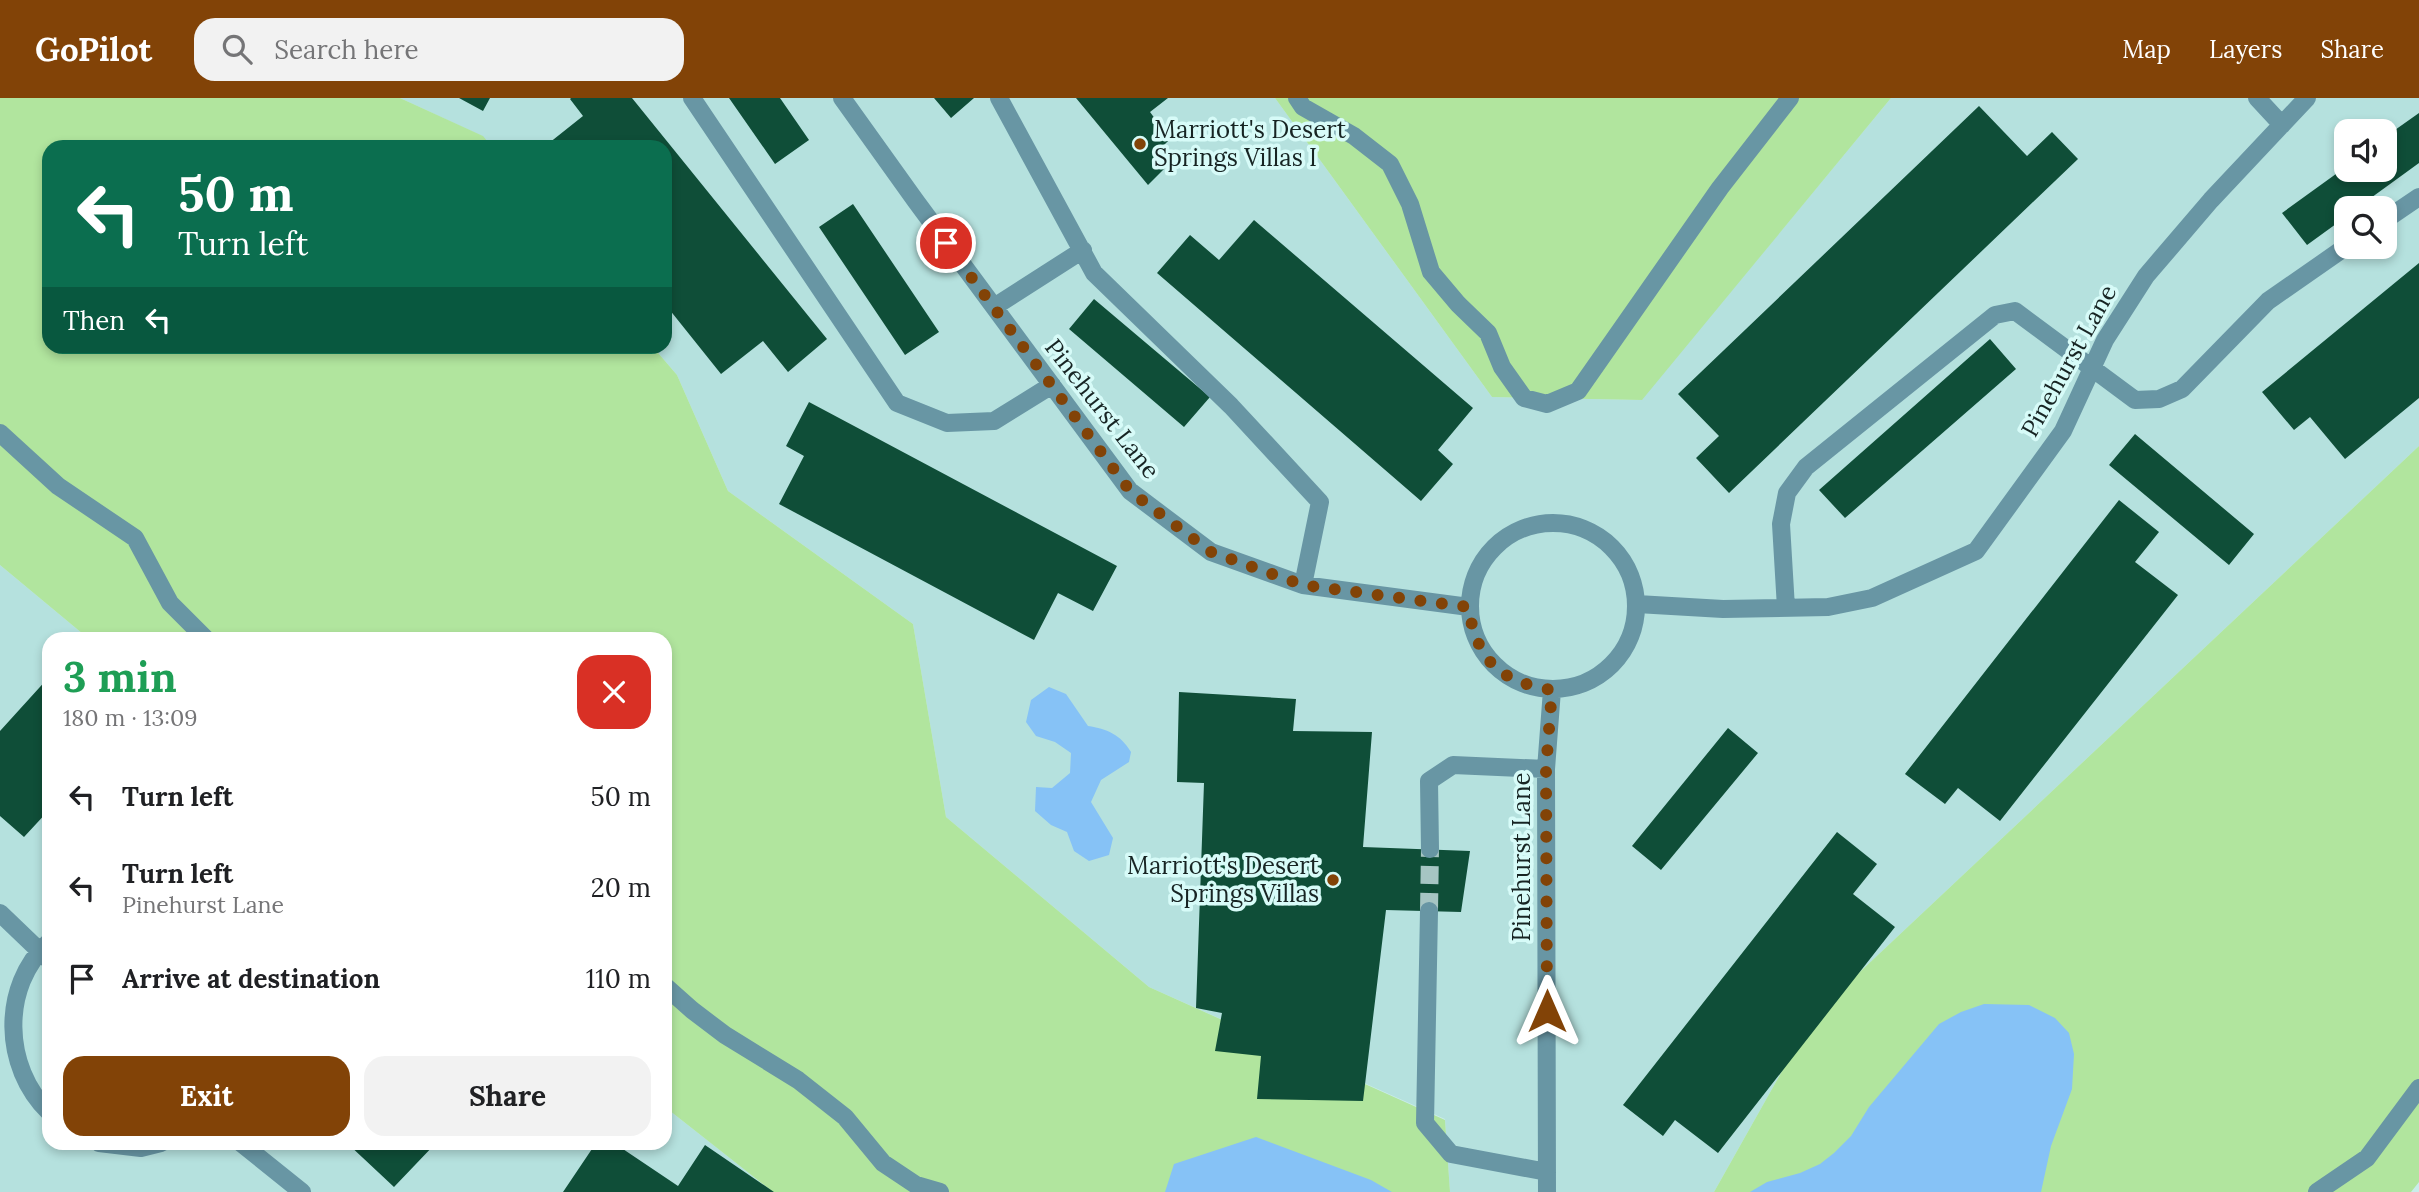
<!DOCTYPE html>
<meta charset="utf-8">
<style>
:root{--surface:#fff;--page:#f2f2f2;--text:#202124;--muted:#757577;--accent:#824307}
body{margin:0;font-family:Lora,serif;background:var(--page);color:var(--text);height:100vh;display:flex;flex-direction:column;font-size:26px;white-space:nowrap}
*{box-sizing:border-box;margin:0}
p{font-size:23px;color:var(--muted)}
.icon{flex:none;width:38px;height:38px;fill:none;stroke:currentColor;stroke-width:2;stroke-linecap:round;stroke-linejoin:round}
.map{position:relative;flex:1;overflow:hidden}
.panel{position:absolute;left:42px;top:534px;width:630px;height:518px;display:flex;flex-direction:column;background:var(--surface);border-radius:21px;box-shadow:0 4px 10px #0003}
.panel>*{flex:none}
.banner{position:absolute;left:42px;top:42px;width:630px;height:214px;border-radius:21px;box-shadow:0 4px 10px #0003;background:#0b6e4f;color:#fff;overflow:hidden}
.buttons{position:absolute;left:2334px;top:21px;display:grid;gap:14px}
.buttons a{display:grid;place-items:center;width:63px;height:63px;border-radius:14px;background:var(--surface);box-shadow:0 4px 10px #0003;font-size:35px}
.pin{position:absolute;display:grid;place-items:center;width:60px;height:60px;color:#fff;margin:-30px;border:4px solid #fff;border-radius:50%;box-shadow:0 2px 7px #0007}
.me{position:absolute;width:77px;margin:-38px;rotate:0deg;stroke-linejoin:round;filter:drop-shadow(0 0 5px #0008)}
.turn{display:flex;align-items:center;gap:24px;height:147px;padding:0 21px;font-size:32px}
.turn .icon{width:91px;height:91px;stroke-width:2.5}
.turn b{display:block;font-size:49px;line-height:60px}
.then{display:flex;align-items:center;height:66px;padding:0 21px;background:#0003;gap:14px;font-size:26px}
.round{display:grid;place-items:center;flex:none;width:74px;height:74px;border-radius:21px;background:var(--page)}
.head{display:flex;align-items:center;justify-content:space-between;height:119px;padding:0 21px}
h1{font-size:42px;font-weight:700;line-height:52px;color:#1e9e55}
.action{display:flex;gap:14px;margin-top:auto;padding:14px 21px}
.action a{flex:1;height:80px;border-radius:21px;background:var(--accent);color:#fff;font-size:28px;font-weight:700;line-height:80px;text-align:center}
.action a+a{background:var(--page);color:var(--text)}
ul{padding:0;list-style:none}
li{display:flex;align-items:center;gap:21px;height:91px;padding:0 21px}
li div{flex:1}
li b{display:block;font-size:26px}
li em{font-style:normal}
header{display:flex;align-items:center;gap:42px;box-sizing:border-box;height:98px;padding:0 35px;background:var(--accent);color:#fff}
header strong{font-size:33px}
nav{display:flex;gap:38px;margin-inline-start:auto;font-size:24px}
.search{width:490px;height:63px;background:var(--page);display:flex;align-items:center;gap:18px;box-sizing:border-box;padding:0 24px;border-radius:21px;color:var(--muted);font-size:26px}
.map>svg:first-child{display:block}
</style>
<header>
<strong>GoPilot</strong>
<div class="search"><svg class="icon" aria-label="search" viewBox="0 0 24 24"><circle cx="10" cy="10" r="6"/><path d="M15 15l6 6"/></svg>Search here</div>
<nav><a>Map</a><a>Layers</a><a>Share</a></nav>
</header>
<div class="map">
<svg width="2419" height="1094" viewBox="0 0 2419 1094">
<rect width="100%" height="100%" fill="#caedeb"/>
<path fill="#b5e1de" fill-rule="evenodd" d="M400,0H1275L1492,299L1641,302L1891,0H2419V348L1813,918L1714,1094H1450L1445,1021L1149,889L946,719L913,526L728,393L677,277L653,249L665,248V49H492L482,38ZM2347,33H2385V72H2347ZM2347,110H2385V149H2347Z
M0,467L89,541H49V1045H665V1009L773,1094H0Z"/>
<path fill="#b1e59e" d="M0,0H400L483,38L492,49H49V248L653,249L677,277L728,393L913,526L946,719L1149,889L1445,1022L1450,1094H773L665,1009V541H89L0,467Z
M1275,0H1891L1642,302L1492,299Z
M2419,348V1084L2411,1094H1714L1813,918Z"/>
<path fill="#86c2f6" d="M1049,589L1066,596L1088,628C1107,631 1120,636 1131,654L1129,664L1101,682L1091,704L1113,740L1109,757L1089,763L1074,753L1067,734L1051,727L1035,713L1036,689L1052,690L1070,675L1071,655L1055,644L1036,638L1026,624L1031,602Z
M1984,906L2029,907L2055,920L2069,935L2074,956L2072,991L2051,1048L2041,1094H1750L1767,1084L1800,1075L1820,1066L1834,1055L1851,1038L1869,1009L1939,926L1961,914Z
M1256,1039L1371,1082L1392,1094H1165L1174,1066Z"/>
<path fill="#0f4e38" d="M459,0H490L483,13Z
M571,0H632L827,241L788,274L763,243L721,276L665,206V49H544L583,18L570,1Z
M729,0H780L809,42L775,66Z
M934,0H974L951,20Z
M1076,0H1168L1150,14L1170,41L1161,50L1173,62L1148,87Z
M1979,8L2027,58L2052,34L2078,61L1729,395L1696,360L1719,338L1678,296Z
M2419,15V65L2357,110H2347V118L2307,147L2282,115L2347,68V72H2385V39Z
M853,106L939,234L905,257L819,129Z
M1254,122L1473,310L1438,352L1453,366L1421,403L1157,175L1190,137L1219,162Z
M2419,165V300L2345,361L2310,319L2294,332L2262,294Z
M1094,201L1210,299L1184,329L1069,231Z
M1990,241L2016,271L1845,420L1819,392Z
M809,304L1117,468L1093,513L1058,495L1034,542L779,406L804,358L786,348Z
M2135,336L2254,436L2229,467L2109,367Z
M2119,402L2159,434L2135,464L2178,497L2000,723L1958,690L1945,706L1905,676Z
M49,579V712L24,739L0,718V633Z
M1179,594L1296,601L1293,633L1372,634L1363,749L1470,753L1461,814L1386,812L1363,1003L1257,1001L1261,958L1215,953L1222,915L1196,910L1204,685L1177,684Z
M1728,630L1758,655L1661,772L1632,748Z
M1837,734L1877,766L1853,796L1895,829L1718,1055L1675,1022L1663,1038L1623,1007Z
M347,1045H436L394,1089Z
M596,1045H614L678,1088L705,1047L774,1094H563Z"/>
<g fill="none" stroke-linecap="round" stroke-linejoin="round">
<path stroke="#a6c5c3" stroke-width="18" stroke-dasharray="18 9" stroke-linecap="butt" d="M1429,813L1430,751"/>
<path stroke="#6896a4" stroke-width="18" d="M692,0L897,305L947,325L994,323L1052,287
M842,0L915,102L1130,393L1211,454L1303,487L1469,509
M999,0L1094,175L1231,308L1320,404L1303,487
M1297,0L1303,9L1354,38L1390,66L1410,106L1431,174L1458,206L1488,235L1502,269L1524,300L1547,306L1578,293L1720,90L1790,0
M2257,0L2282,27
M2385,122L2419,99
M994,209L1083,152
M0,335L58,388L135,440L170,505L206,541
M1470 508a83 83 0 1 1 166 0a83 83 0 1 1-166 0Z
M1637,506L1723,511L1828,509L1872,500L1976,453L2063,333L2105,242L2146,178L2211,102L2307,0
M1786,510L1781,426L1787,395L1806,369L1995,217L2015,213L2135,302L2159,301L2182,291L2268,203L2347,148
M1430,751L1429,683L1453,667L1546,671
M1429,813L1425,1025L1451,1056L1547,1074
M0,815L49,862
M49,844C0,888 3,970 49,1014
M665,888L692,912L725,937L798,982L845,1019L883,1065L916,1087L940,1094
M99,1045L141,1050L161,1045
M241,1045L302,1094
M1547,1094L1546,671L1552,592
M2317,1094L2367,1060L2419,990"/>
</g>
<g fill="none" stroke-linecap="round" stroke-linejoin="round">
<path stroke="#824307" stroke-width="12" stroke-dasharray="0 21.6" d="M946,145L1130,393L1211,454L1303,487L1468,509C1478,563 1498,583 1552,592L1546,671L1547,913"/>
</g>
<g fill="#824307" stroke="#d7fbf8" stroke-width="2.5">
<circle cx="1140" cy="46" r="7"/>
<circle cx="1333" cy="782" r="7"/>
</g>
<g text-anchor="middle" stroke-width="7" stroke-linejoin="round" paint-order="stroke">
<g font-size="24" fill="#172423" stroke="#d7fbf8" text-anchor="start">
<text x="1154" y="40">Marriott's Desert<tspan x="1154" dy="28">Springs Villas I</tspan></text>
<text x="1319" y="776" text-anchor="end">Marriott's Desert<tspan x="1319" dy="28">Springs Villas</tspan></text>
</g>
<g font-size="24" fill="#172423" stroke="#d7fbf8">
<text transform="translate(2069 263) rotate(-61)" y="8">Pinehurst Lane</text>
<text transform="translate(1102 311) rotate(52)" y="8">Pinehurst Lane</text>
<text transform="translate(1522 759) rotate(-90)" y="8">Pinehurst Lane</text>
</g>
</g>
</svg>
<div class="buttons">
<a><svg class="icon" aria-label="sound" viewBox="0 0 24 24"><path d="M4 9h4l5-4v14l-5-4H4zM17 9q2 3 0 6"/></svg></a>
<a><svg class="icon" aria-label="search" viewBox="0 0 24 24"><circle cx="10" cy="10" r="6"/><path d="M15 15l6 6"/></svg></a>
</div>
<div class="pin" style="left:946px;top:145px;background:#d93025"><svg class="icon" aria-label="arrive" viewBox="0 0 24 24"><path d="M6 21V4h12l-3 4 3 4H6"/></svg></div>
<svg class="me" style="left:1547px;top:913px" viewBox="-20 -20 40 40"><path d="M0-17L14 15 0 8-14 15z" fill="#824307" stroke="#fff" stroke-width="4"/></svg>
<div class="banner">
<div class="turn"><svg class="icon" aria-label="left" viewBox="0 0 24 24"><path d="M17 20v-9H6M10 6l-5 5 5 5"/></svg><div><b>50 m</b>Turn left</div></div>
<div class="then">Then<svg class="icon" aria-label="left" viewBox="0 0 24 24"><path d="M17 20v-9H6M10 6l-5 5 5 5"/></svg></div>
</div>
<section class="panel">
<div class="head"><div><h1>3 min</h1><p>180 m · 13:09</p></div><a class="round" style="background:#d93025;color:#fff"><svg class="icon" aria-label="close" viewBox="0 0 24 24"><path d="M6 6l12 12M18 6L6 18"/></svg></a></div>
<ul>
<li><svg class="icon" aria-label="left" viewBox="0 0 24 24"><path d="M17 20v-9H6M10 6l-5 5 5 5"/></svg><div><b>Turn left</b></div><em>50 m</em></li>
<li><svg class="icon" aria-label="left" viewBox="0 0 24 24"><path d="M17 20v-9H6M10 6l-5 5 5 5"/></svg><div><b>Turn left</b><p>Pinehurst Lane</p></div><em>20 m</em></li>
<li><svg class="icon" aria-label="arrive" viewBox="0 0 24 24"><path d="M6 21V4h12l-3 4 3 4H6"/></svg><div><b>Arrive at destination</b></div><em>110 m</em></li>
</ul>
<div class="action"><a>Exit</a><a>Share</a></div>
</section>
</div>
